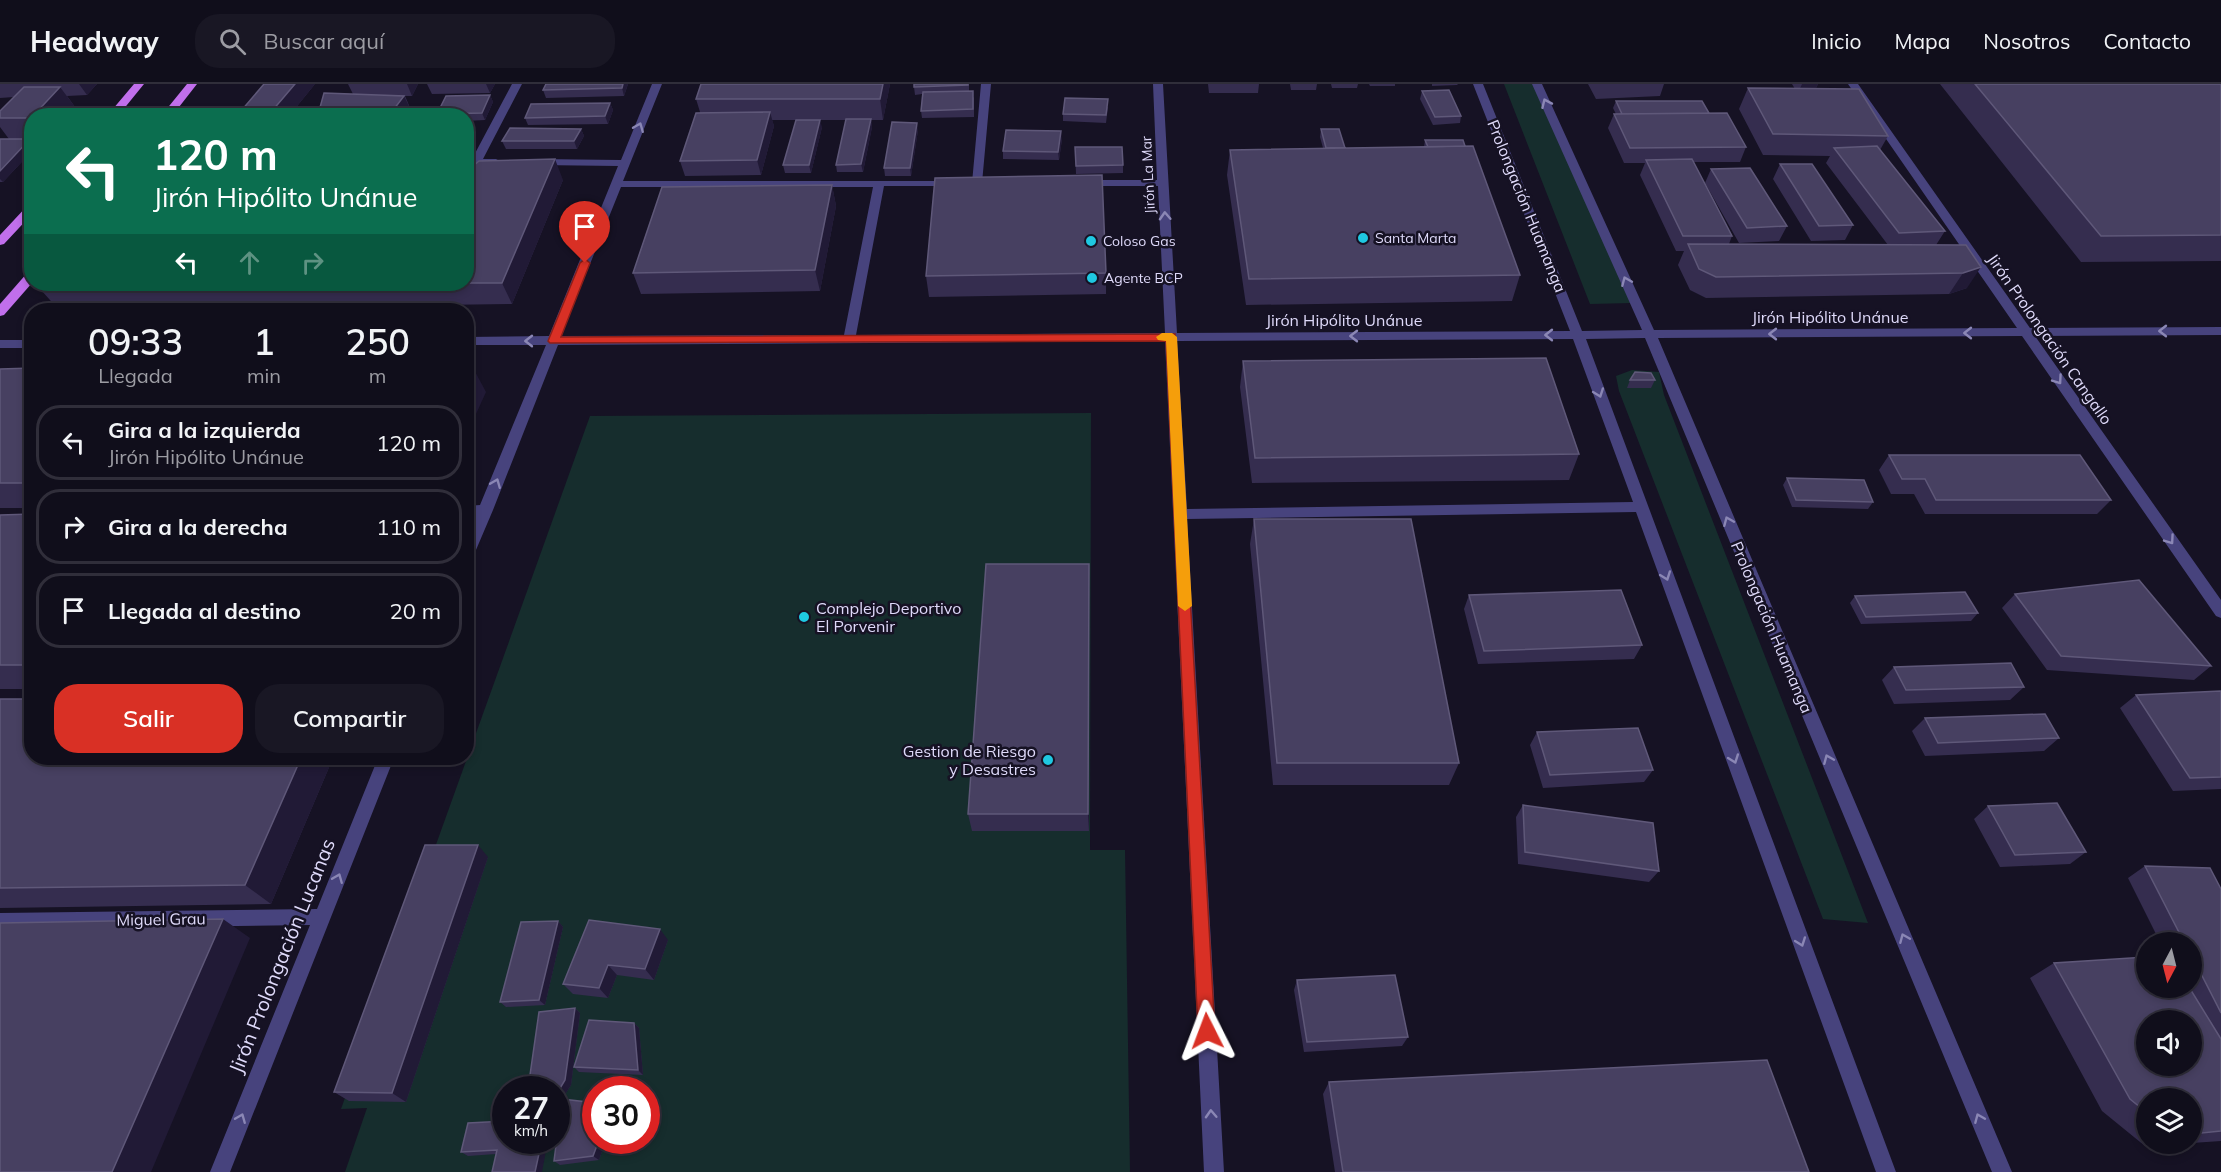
<!DOCTYPE html>
<html lang="es">
<meta charset="utf-8">
<style>
:root{--surface:#100e1b;--page:#191724;--text:#f1f3f6;--muted:#9c9ca3;--line:#302e3a;--accent:#d93025}
body{margin:0;font-family:Mulish,sans-serif;background:var(--page);color:var(--text);height:100vh;display:flex;flex-direction:column;font-size:22px;white-space:nowrap}
*{box-sizing:border-box;margin:0}
p{font-size:20px;color:var(--muted)}
.icon{flex:none;width:33px;height:33px;fill:none;stroke:currentColor;stroke-width:2;stroke-linecap:round;stroke-linejoin:round}
.map{position:relative;flex:1;overflow:hidden}
.panel{position:absolute;left:24px;top:219px;width:450px;height:462px;display:flex;flex-direction:column;background:var(--surface);border-radius:24px;box-shadow:0 3px 9px #0003,0 0 0 2px var(--line)}
.panel>*{flex:none}
.hud{position:absolute;left:24px;top:24px;width:450px;height:183px;border-radius:24px;box-shadow:0 3px 9px #0003,0 0 0 2px var(--line);background:#0b6e4f;color:#fff;overflow:hidden}
.needle{width:39px;rotate:187deg}
.buttons{position:absolute;left:2136px;top:848px;display:grid;gap:12px}
.buttons a{display:grid;place-items:center;width:66px;height:66px;border-radius:50%;background:var(--surface);box-shadow:0 3px 9px #0003,0 0 0 2px var(--line);font-size:30px}
.speed{position:absolute;left:492px;top:992px;display:flex;gap:12px;font-size:30px;font-weight:700;text-align:center}
.speed>*{display:grid;place-content:center;width:78px;height:78px;border-radius:50%;background:var(--surface);box-shadow:0 3px 9px #0003,0 0 0 2px var(--line);line-height:1}
.speed small{font-size:15px;font-weight:400}
.speed .limit{border:9px solid #d22;background:#fff;color:#111}
.pin{position:absolute;display:grid;place-items:center;width:51px;height:51px;color:#fff;margin:-62px -26px;border-radius:50% 50% 50% 0;rotate:-45deg;box-shadow:0 0 6px #0007}
.pin .icon{rotate:45deg}
.me{position:absolute;width:66px;margin:-33px;rotate:357deg;stroke-linejoin:round;filter:drop-shadow(0 0 4px #0008)}
.turn{display:flex;align-items:center;gap:21px;height:126px;padding:0 30px;font-size:27px}
.turn .icon{width:78px;height:78px;stroke-width:2.5}
.turn b{display:block;font-size:42px;line-height:51px}
.lanes{display:flex;align-items:center;height:57px;padding:0 30px;background:#0003;justify-content:center;gap:30px;direction:ltr}
.lanes .off{opacity:.35}
.eta{display:flex;justify-content:space-evenly;align-items:center;height:102px;text-align:center}
.eta b{font-size:36px;font-weight:600;line-height:42px}
.cta{display:flex;gap:12px;margin-top:auto;padding:12px 30px}
.cta a{flex:1;height:69px;border-radius:24px;background:var(--accent);color:#fff;font-size:24px;font-weight:600;line-height:69px;text-align:center}
.cta a+a{background:var(--page);color:var(--text)}
ul{padding:0;list-style:none}
li{display:flex;align-items:center;gap:18px;height:75px;margin:0 12px 9px;padding:0 18px;border:3px solid var(--line);border-radius:24px}
li div{flex:1}
li b{display:block;font-size:22px}
li em{font-style:normal}
header{display:flex;align-items:center;gap:36px;box-sizing:border-box;height:84px;padding:0 30px;background:var(--surface);border-bottom:2px solid var(--line)}
header strong{font-size:28px}
nav{display:flex;gap:33px;margin-inline-start:auto;font-size:21px}
.search{width:420px;height:54px;background:var(--page);display:flex;align-items:center;gap:15px;box-sizing:border-box;padding:0 21px;border-radius:24px;color:var(--muted);font-size:22px}
.map>svg:first-child{display:block}
</style>
<header>
<strong>Headway</strong>
<div class="search"><svg class="icon" aria-label="search" viewBox="0 0 24 24"><circle cx="10" cy="10" r="6"/><path d="M15 15l6 6"/></svg>Buscar aquí</div>
<nav><a>Inicio</a><a>Mapa</a><a>Nosotros</a><a>Contacto</a></nav>
</header>
<div class="map">
<svg width="2221" height="1088" viewBox="0 0 2221 1088">
<rect width="100%" height="100%" fill="#161224"/>
<path fill="#162d2d" fill-rule="evenodd" d="M1504,0H1538L1632,219L1590,220Z
M1632,286L1659,288L1664,311L1868,839L1823,835L1619,307L1616,292Z
M1091,329L1090,766H1125L1130,1088H345L367,1024L341,1025L590,332ZM506,1005H556V1056H506ZM596,1005H646V1056H596Z"/>
<g fill="none" stroke-linecap="round" stroke-linejoin="round">
<path fill="#47437d" fill-rule="evenodd" d="M512,0H522L483,75H496L501,78L496,81H466V75H472Z
M652,0H662L623,97H958V101L954,102H884L856,251L1165,249L1158,102H1083L1078,99L1083,96H1157L1153,0H1163L1177,249L1570,247L1473,0H1483L1582,247L1642,246L1532,0H1542L1654,246L2017,244L1848,0H1858L2030,244L2221,243V251L2035,252L2221,516V534L2216,532L2022,252L1658,254L2012,1088H1992L1645,254L1586,255L1896,1088H1876L1636,428L1187,435L1224,1088H1204L1165,257L558,261L493,426L473,473L466,478V454L476,432H466V422L480,421L546,261H466V253L549,252L618,82L538,81L533,78L538,75L621,76ZM621,103H873L844,251L561,252ZM1573,255L1633,418L1187,425L1177,257Z
M981,0H991L982,99L977,102L972,99Z
M0,256H32V264H0Z
M378,674H394L230,1088H210L310,841L0,845V829L317,825Z"/>
<path fill="#c16fec" fill-rule="evenodd" d="M134,0H144L118,32H107Z
M187,0H197L172,32H161Z
M32,120V130L4,160L0,161V151L28,121Z
M32,187V199L4,231L0,232V220L28,188Z"/>
</g>
<path fill="#352d4f" d="M0,0H97L87,11L67,12L75,23L68,32H32V55H30L32,57V67L3,98H0V55H9L0,43V27L14,13L0,14Z
M315,0L289,32H244L241,27Z
M348,0H418L412,12H405L411,26L408,32H322L319,27L353,10Z
M427,0H495L490,9L432,10Z
M628,0L624,12L546,14L543,6Z
M890,0L883,36H871L872,43L863,88H837L836,81L846,36H772L774,42L761,91L685,92L680,77L700,28L696,15Z
M969,0V7L974,14V33L922,34L921,27L922,10L915,11L914,3Z
M1208,0H1259L1258,9H1209Z
M1290,0H1317L1316,6H1291Z
M1331,0H1358L1357,4H1332Z
M1369,0H1395V2H1370Z
M1432,0H1458L1457,1L1432,2Z
M1588,0H1664L1660,12L1596,15Z
M1792,0H1818L1816,4L1814,5L1888,52L1880,66L1945,147L1936,161H1966L1967,204L1949,210L1706,214L1690,206L1678,181L1684,167H1676L1640,91L1645,79H1624L1608,44L1614,30H1616L1613,24L1616,17L1709,29L1746,63L1740,78H1693L1732,152L1729,160L1888,161L1826,79L1830,72L1763,71L1739,25L1748,4L1795,5Z
M1940,0H2221V177L2081,178Z
M1422,7L1461,32L1460,39L1433,41L1420,15Z
M490,11L493,18L485,36L466,37V32H438L437,30Z
M610,19L613,26L608,40L528,41L525,34Z
M1108,23L1106,39L1063,37V30Z
M822,43L811,89H785L783,81Z
M581,45L584,52L577,65H506L502,57Z
M1321,45L1345,64L1424,63L1425,56L1465,62L1520,191L1512,217L1246,221L1227,91L1230,66L1323,64L1320,53Z
M918,46L911,92H885L884,84Z
M1062,55L1059,76L1003,75V67Z
M1075,63L1123,81V89L1076,90Z
M1780,80L1853,141L1845,156L1811,157L1773,95Z
M1711,85L1787,142L1779,157L1739,159L1705,99Z
M563,96L512,220L59,226L41,206Z
M832,101L836,122L820,207L641,210L633,189Z
M1106,189V210L929,213L926,192Z
M1243,277L1579,370L1569,396L1252,399L1240,303Z
M32,284V424H0V285Z
M1630,296H1655L1651,304H1627Z
M1889,371L2111,416L2097,430H1925L1914,410H1891L1879,386Z
M1787,394L1873,418L1868,425L1792,423L1783,401Z
M32,430V605H0V431Z
M1254,435L1459,679L1449,701H1273L1250,460Z
M1089,480V747H972L968,730Z
M2015,510L2211,582L2194,596L2047,586L2002,524Z
M1469,511L1642,561L1634,575L1478,580L1464,525Z
M1855,512L1978,529L1971,537L1861,540L1850,519Z
M1894,583L2024,603L2010,616L1894,620L1882,596Z
M2221,607V705L2173,707L2120,624L2136,611Z
M0,615L333,674L271,820L0,824Z
M1925,634L2059,654L2044,667L1925,672L1912,647Z
M1537,648L1653,686L1644,698L1543,704L1530,661Z
M1523,721L1659,787L1649,798L1518,780L1516,733Z
M1988,722L2086,768L2070,780L2000,783L1974,735Z
M488,773L406,1018L349,1017L334,1008Z
M2145,782L2221,805V1057L2192,1059V1014H2146V1059H2188L2145,1062L2102,1027L2030,894L2054,879L2146,903H2192V858H2160L2128,794Z
M558,837L563,843L545,921L506,923L500,918Z
M668,856L654,896L617,891L608,914L573,910L563,900Z
M1297,896L1408,953L1402,962L1304,968L1294,906Z
M575,924L580,929L571,1001L562,1015L596,1056H606L599,1076L560,1081L554,1077L562,1015L556,1025V1005Z
M634,939L639,944L643,991L579,988L574,983Z
M1329,998L1809,1088H1335L1323,1010Z
M506,1037L496,1070L468,1072L461,1068Z"/>
<path fill="#211a36" d="M79,0H97L87,11Z
M295,0H315L289,32H275L272,27Z
M407,0H418L412,12Z
M486,0H495L490,9Z
M623,0H628L624,12L622,4Z
M883,0H890L883,36L880,15Z
M1802,0H1818L1816,4L1798,9Z
M60,3L75,23L68,32H33Z
M490,11L493,18L485,36L482,29Z
M404,12L411,26L408,32H392L391,29Z
M610,19L613,26L608,40L605,32Z
M770,28L774,42L761,91L757,76Z
M871,35L872,43L863,88L861,80Z
M820,36L822,43L811,89L809,81Z
M917,39L918,46L911,92L910,84Z
M581,45L584,52L577,65L574,57Z
M1061,47L1062,55L1059,76L1058,68Z
M30,55L32,57V67L3,98L0,95V87Z
M555,75L563,96L512,220L502,199Z
M832,101L836,122L820,207L815,186Z
M1981,183L1967,204L1949,210L1963,189Z
M472,282L486,308L466,352V293Z
M1089,480V747L1088,730Z
M301,674H333L271,820L245,801Z
M478,761L488,773L406,1018L392,1009Z
M223,835L250,854L151,1088H112Z
M558,837L563,843L545,921L539,916Z
M660,845L668,856L654,896L645,885Z
M608,881L617,891L608,914L599,904Z
M575,924L580,929L571,1001L556,1025V1011Z
M634,939L639,944L643,991L638,986Z
M542,1056H548L542,1088H535Z
M599,1056H606L599,1076L593,1072Z"/>
<path fill="#474061" stroke="#5f5879" stroke-width="1.5" fill-rule="evenodd" d="M264,0H295L272,27H241Z
M546,0H623L622,4L543,6Z
M701,0H883L880,15H696Z
M914,0H968V1L914,3Z
M1975,0H2221V151L2101,152Z
M24,3H60L33,32H32L30,34H0V27Z
M1748,4L1859,5L1888,52L1773,50Z
M1449,6L1461,32L1435,33L1422,7Z
M973,7V25L921,27L923,8Z
M324,9L404,12L391,29L319,27Z
M490,11L482,29L437,30L446,12Z
M1065,14L1108,15L1106,31L1063,30Z
M1616,17H1702L1709,29L1622,30Z
M610,19L605,32L525,34L531,20Z
M770,28L757,76L680,77L696,29Z
M1727,29L1746,63L1630,64L1614,30Z
M846,35H871L861,80L836,81Z
M796,36H820L809,81H783Z
M892,38L917,39L910,84H884Z
M510,44L581,45L574,57H502Z
M1321,45H1339L1345,64H1326Z
M1006,46L1061,47L1058,68L1003,67Z
M0,55H30L0,87Z
M1425,56H1463L1465,62L1428,63Z
M1473,62L1520,191L1249,195L1230,66Z
M1877,62L1945,147L1899,149L1834,64Z
M1075,63H1122L1123,81L1076,82Z
M555,75L502,199H466V88L479,77Z
M1692,75L1732,152H1683L1646,76Z
M1780,80H1812L1853,141L1819,142Z
M1750,84L1787,142L1747,144L1711,85Z
M1102,91L1106,189L926,192L935,94Z
M832,101L815,186L633,189L662,103Z
M1688,160L1966,161L1981,183L1963,189L1716,193L1699,185Z
M46,200H452L41,206Z
M1546,274L1579,370L1255,374L1243,277Z
M466,282H472L466,293Z
M32,284V399H0V285Z
M1635,288L1651,289L1655,296H1630Z
M1889,371H2080L2111,416H1936L1925,395H1902Z
M1787,394L1864,396L1873,418L1796,416Z
M32,430V581H0V431Z
M1254,435H1411L1459,679H1277Z
M986,480H1089L1088,730H968Z
M2139,496L2211,582L2061,572L2015,510Z
M1621,506L1642,561L1484,567L1469,511Z
M1965,508L1978,529L1866,533L1855,512Z
M2011,579L2024,603L1906,606L1894,583Z
M2221,607V693L2190,694L2136,611Z
M0,615H32V674H301L245,801L0,804Z
M2045,630L2059,654L1938,659L1925,634Z
M1638,644L1653,686L1550,691L1537,648Z
M2057,719L2086,768L2015,771L1988,722Z
M1523,721L1653,739L1659,787L1525,768Z
M425,761H478L392,1009L334,1008Z
M2145,782L2210,784L2221,805V929L2192,872V858H2184Z
M223,835L112,1088H0V839Z
M589,836L660,845L645,885L608,881L599,904L563,900Z
M558,837L539,916L500,918L521,838Z
M2146,873V903H2189L2221,955V1047L2192,1050V1014H2146V1028L2130,1015L2054,879ZM2146,936H2192V981H2146Z
M1395,891L1408,953L1307,958L1297,896Z
M575,924L565,996L556,1011V1005H528L539,928Z
M589,936L634,939L638,986L574,983Z
M1767,976L1809,1088H1343L1329,998Z
M562,1015L596,1019V1056H599L593,1072L554,1077Z
M506,1037V1056H542L535,1088H492L497,1066L461,1068L468,1039Z"/>
<defs><path id="oneway-chevron" d="M-2-3.5L2.5 0L-2 3.5" fill="none" stroke-width="1.6" stroke-linecap="round" stroke-linejoin="round" transform="scale(1.5)"/></defs>
<g stroke="#8b87b5">
<use href="#oneway-chevron" transform="translate(1546 19) rotate(-114)"/>
<use href="#oneway-chevron" transform="translate(639 43) rotate(-68)"/>
<use href="#oneway-chevron" transform="translate(1165 132) rotate(-93)"/>
<use href="#oneway-chevron" transform="translate(1626 197) rotate(-113)"/>
<use href="#oneway-chevron" transform="translate(2163 247) rotate(180)"/>
<use href="#oneway-chevron" transform="translate(1968 249) rotate(180)"/>
<use href="#oneway-chevron" transform="translate(1773 250) rotate(180)"/>
<use href="#oneway-chevron" transform="translate(1549 251) rotate(180)"/>
<use href="#oneway-chevron" transform="translate(1354 252) rotate(180)"/>
<use href="#oneway-chevron" transform="translate(529 257) rotate(180)"/>
<use href="#oneway-chevron" transform="translate(2058 296) rotate(55)"/>
<use href="#oneway-chevron" transform="translate(1599 309) rotate(70)"/>
<use href="#oneway-chevron" transform="translate(496 399) rotate(-68)"/>
<use href="#oneway-chevron" transform="translate(1728 437) rotate(-113)"/>
<use href="#oneway-chevron" transform="translate(2170 456) rotate(55)"/>
<use href="#oneway-chevron" transform="translate(1666 492) rotate(70)"/>
<use href="#oneway-chevron" transform="translate(1734 675) rotate(70)"/>
<use href="#oneway-chevron" transform="translate(1828 675) rotate(-113)"/>
<use href="#oneway-chevron" transform="translate(338 794) rotate(-68)"/>
<use href="#oneway-chevron" transform="translate(1904 854) rotate(-113)"/>
<use href="#oneway-chevron" transform="translate(1801 858) rotate(70)"/>
<use href="#oneway-chevron" transform="translate(1211 1030) rotate(-93)"/>
<use href="#oneway-chevron" transform="translate(241 1034) rotate(-68)"/>
<use href="#oneway-chevron" transform="translate(1979 1034) rotate(-113)"/>
</g>
<path fill="#d93025" stroke="#8d1f18" stroke-width="1.5" d="M585,175L590,179L561,253L1175,250L1215,947L1213,953L1207,955L1201,953L1198,947L1166,257L550,259L548,257L580,179Z"/>
<path fill="#f59e0b" d="M1162,249H1172L1177,253L1192,522L1185,527L1178,522L1166,257L1158,256L1156,253Z"/>
<g fill="#1fc8e1" stroke="#161224" stroke-width="2">
<circle cx="1363" cy="154" r="6"/>
<circle cx="1091" cy="157" r="6"/>
<circle cx="1092" cy="194" r="6"/>
<circle cx="804" cy="533" r="6"/>
<circle cx="1048" cy="676" r="6"/>
</g>
<g text-anchor="middle" stroke-width="5" stroke-linejoin="round" paint-order="stroke">
<g font-size="14" fill="#dfdafa" stroke="#161224">
<text transform="translate(1148 91) rotate(-93)" y="5">Jirón La Mar</text>
</g>
<g font-size="14" fill="#dfdafa" stroke="#161224" text-anchor="start">
<text x="1375" y="159">Santa Marta</text>
<text x="1103" y="162">Coloso Gas</text>
<text x="1104" y="199">Agente BCP</text>
</g>
<g font-size="16" fill="#dfdafa" stroke="#161224">
<text transform="translate(1527 122) rotate(68)" y="6">Prolongación Huamanga</text>
<text x="1830" y="239">Jirón Hipólito Unánue</text>
<text x="1344" y="242">Jirón Hipólito Unánue</text>
<text transform="translate(2050 255) rotate(55)" y="6">Jirón Prolongación Cangallo</text>
<text transform="translate(1772 543) rotate(67)" y="6">Prolongación Huamanga</text>
<text transform="translate(161 835) rotate(-1)" y="6">Miguel Grau</text>
</g>
<g font-size="16" fill="#dfdafa" stroke="#161224" text-anchor="start">
<text x="816" y="530">Complejo Deportivo<tspan x="816" dy="18">El Porvenir</tspan></text>
<text x="1036" y="673" text-anchor="end">Gestion de Riesgo<tspan x="1036" dy="18">y Desastres</tspan></text>
</g>
<g font-size="20" fill="#dfdafa" stroke="#161224">
<text transform="translate(282 872) rotate(-68)" y="7">Jirón Prolongación Lucanas</text>
</g>
</g>
</svg>
<div class="buttons">
<a><svg class="needle" viewBox="-14 -14 28 28"><path d="M0-13l5 13h-10z" fill="#e53935"/><path d="M0 13l5-13h-10z" fill="#9c9ca3"/></svg></a>
<a><svg class="icon" aria-label="sound" viewBox="0 0 24 24"><path d="M4 9h4l5-4v14l-5-4H4zM17 9q2 3 0 6"/></svg></a>
<a><svg class="icon" aria-label="layers" viewBox="0 0 24 24"><path d="M12 4l9 5-9 5-9-5zM3 14l9 5 9-5"/></svg></a>
</div>
<div class="speed"><div>27<small>km/h</small></div><div class="limit">30</div></div>
<div class="pin" style="left:585px;top:179px;background:#d93025"><svg class="icon" aria-label="arrive" viewBox="0 0 24 24"><path d="M6 21V4h12l-3 4 3 4H6"/></svg></div>
<svg class="me" style="left:1207px;top:947px" viewBox="-20 -20 40 40"><path d="M0-17L14 15 0 8-14 15z" fill="#d93025" stroke="#fff" stroke-width="4"/></svg>
<div class="hud">
<div class="turn"><svg class="icon" aria-label="left" viewBox="0 0 24 24"><path d="M17 20v-9H6M10 6l-5 5 5 5"/></svg><div><b>120 m</b>Jirón Hipólito Unánue</div></div>
<div class="lanes"><svg class="icon" aria-label="left" viewBox="0 0 24 24"><path d="M17 20v-9H6M10 6l-5 5 5 5"/></svg><svg class="icon off" aria-label="ahead" viewBox="0 0 24 24"><path d="M12 20V5M6 11l6-6 6 6"/></svg><svg class="icon off" aria-label="right" viewBox="0 0 24 24"><path d="M7 20v-9h11M14 6l5 5-5 5"/></svg></div>
</div>
<section class="panel">
<div class="eta">
<div><b>09:33</b><p>Llegada</p></div>
<div><b>1</b><p>min</p></div>
<div><b>250</b><p>m</p></div>
</div>
<ul>
<li><svg class="icon" aria-label="left" viewBox="0 0 24 24"><path d="M17 20v-9H6M10 6l-5 5 5 5"/></svg><div><b>Gira a la izquierda</b><p>Jirón Hipólito Unánue</p></div><em>120 m</em></li>
<li><svg class="icon" aria-label="right" viewBox="0 0 24 24"><path d="M7 20v-9h11M14 6l5 5-5 5"/></svg><div><b>Gira a la derecha</b></div><em>110 m</em></li>
<li><svg class="icon" aria-label="arrive" viewBox="0 0 24 24"><path d="M6 21V4h12l-3 4 3 4H6"/></svg><div><b>Llegada al destino</b></div><em>20 m</em></li>
</ul>
<div class="cta"><a>Salir</a><a>Compartir</a></div>
</section>
</div>
